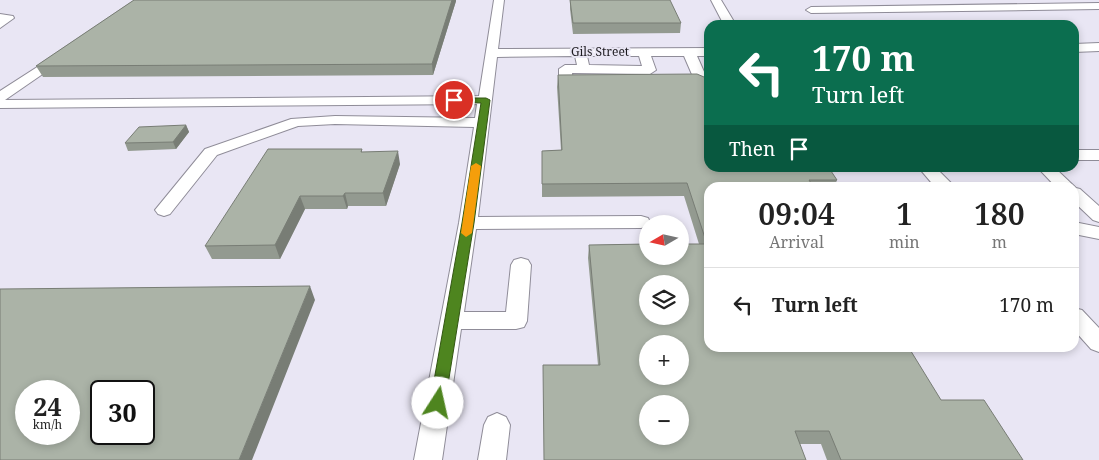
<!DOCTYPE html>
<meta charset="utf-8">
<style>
:root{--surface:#fff;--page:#f6f6f6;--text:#222;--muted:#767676;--line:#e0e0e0}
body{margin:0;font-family:"Noto Serif",serif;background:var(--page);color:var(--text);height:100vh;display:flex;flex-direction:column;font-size:19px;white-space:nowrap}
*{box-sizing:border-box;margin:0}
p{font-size:16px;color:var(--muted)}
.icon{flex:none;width:28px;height:28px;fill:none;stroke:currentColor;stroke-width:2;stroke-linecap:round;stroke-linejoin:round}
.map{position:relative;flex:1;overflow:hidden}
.details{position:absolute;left:704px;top:182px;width:375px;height:170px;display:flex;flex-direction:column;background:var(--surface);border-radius:15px;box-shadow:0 2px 8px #0003}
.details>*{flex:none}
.banner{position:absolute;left:704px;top:20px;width:375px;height:152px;border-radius:15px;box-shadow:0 2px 8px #0003;background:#0b6e4f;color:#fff;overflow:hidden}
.needle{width:32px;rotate:261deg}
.fabs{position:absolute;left:639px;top:215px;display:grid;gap:10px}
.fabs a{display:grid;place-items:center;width:50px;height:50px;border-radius:50%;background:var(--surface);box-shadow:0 2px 8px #0003;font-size:25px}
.speed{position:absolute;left:15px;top:380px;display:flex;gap:10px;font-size:25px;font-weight:700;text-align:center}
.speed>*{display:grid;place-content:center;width:65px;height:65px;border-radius:50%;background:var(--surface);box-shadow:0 2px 8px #0003;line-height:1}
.speed small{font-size:12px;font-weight:400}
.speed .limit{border:2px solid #111;border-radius:8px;background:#fff;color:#111}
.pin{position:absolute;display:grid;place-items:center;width:42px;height:42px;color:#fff;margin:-21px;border:2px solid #fff;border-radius:50%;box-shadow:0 1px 5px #0007}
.me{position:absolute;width:55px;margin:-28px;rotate:10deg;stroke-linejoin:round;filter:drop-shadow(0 0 4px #0008)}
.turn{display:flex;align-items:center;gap:18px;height:105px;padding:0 25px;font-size:22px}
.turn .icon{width:65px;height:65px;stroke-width:2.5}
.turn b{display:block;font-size:35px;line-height:42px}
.then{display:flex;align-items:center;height:48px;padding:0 25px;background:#0003;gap:10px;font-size:19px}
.eta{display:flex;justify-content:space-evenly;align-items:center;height:85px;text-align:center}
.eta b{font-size:30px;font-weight:600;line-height:35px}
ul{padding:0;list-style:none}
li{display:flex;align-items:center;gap:15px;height:75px;padding:0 25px;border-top:1px solid var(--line)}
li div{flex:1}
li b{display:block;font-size:19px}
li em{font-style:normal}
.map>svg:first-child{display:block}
</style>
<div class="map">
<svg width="1099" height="460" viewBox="0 0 1099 460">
<rect width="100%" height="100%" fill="#e9e6f4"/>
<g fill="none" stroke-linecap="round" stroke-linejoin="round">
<defs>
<path id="minor" d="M494,0H504L498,49L709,48V56H697L709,83L702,87L697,86L684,56H651L656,70L650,74L572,73L573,80L566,84L559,80V69L565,65H577L575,56L497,57L478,217L641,216L648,218L650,222L648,226L641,228L476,229L464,312H506L511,265L514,260L521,258L528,260L531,265L527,321L524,327L516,329H461L442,460H414L459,223L474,127L335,124L298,126L217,155L170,214L164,216L158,214L155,210L205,149L291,119L335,116L475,118L477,104L0,108V91L59,53L63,54L65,57L63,60L5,100L479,96ZM587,56H639L642,66L589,65Z
M711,0H721L736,25H724Z
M1099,3V9L811,13L806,10L811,7Z
M0,14L13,16L14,18L0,28Z
M1099,43V51L1074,52V44Z
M1074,150H1099V160H1074Z
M919,168H936L956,188H936Z
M1038,168H1055L1076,188L1080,189L1099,206V222L1093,220L1074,202V188H1057Z
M1074,222L1099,227V239L1074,234Z
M1074,308L1082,310L1099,328V352L1091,349L1074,330Z
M497,413L506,417L510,425L506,460H478L484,425L488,417Z"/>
</defs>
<use href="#minor" stroke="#8f8c98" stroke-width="2"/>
<use href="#minor" fill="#fff" fill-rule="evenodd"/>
</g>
<path fill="#939a90" d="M134,0H456V1L433,75L43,77L36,66Z
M570,0L681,23L680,33L573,34L570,9Z
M558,75L709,168L837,180L834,188H709L941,400L1023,460H827L821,444H800L598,365L588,258L589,245L699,244L684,196L542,197V151L561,150L557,87Z
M186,125L189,132L176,149L128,151L125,143Z
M362,149V152L400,164L386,206H348L347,209H305L280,259H212L205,246Z"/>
<path fill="#787d75" d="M452,0H456V1L433,75L432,64Z
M186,125L189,132L176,149L173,142Z
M398,151L400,164L386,206L383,193Z
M345,193L348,206L347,209L343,196Z
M300,196L305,209L280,259L275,245Z
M310,286L315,300L252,460H239Z"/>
<path fill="#abb3a7" stroke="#787d75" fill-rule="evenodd" d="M134,0H452L432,64L36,66Z
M570,0H670L681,23H573Z
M697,74L704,77L709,75V168H829L837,180H809L814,188H709V348H909L941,400H984L1023,460H841L829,431H795L806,460H544L543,365H600L589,245L648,244V256H680V244H707L687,183L542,184V151L562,150L558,75ZM648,284H680V316H648ZM648,344H680V376H648ZM648,404H680V436H648Z
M186,125L173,142L125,143L139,127Z
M268,149H362L361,152L398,151L383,193H345L343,196H300L275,245L205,246Z
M310,286L239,460H0V289ZM26,391H69V434H26ZM101,391H144V434H101Z"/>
<path fill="#4e851f" stroke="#335614" d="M452,98H486L490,100L474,223L445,403L443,407L438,409L432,407L430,403L462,223L481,103L454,102H452Z"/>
<path fill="#f59e0b" d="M476,163L481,166L472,233L466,237L461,233L471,166Z"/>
<g text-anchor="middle" stroke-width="4" stroke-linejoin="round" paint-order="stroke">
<g font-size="12" fill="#1d1b20" stroke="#e9e6f4">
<text x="600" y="56">Gils Street</text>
</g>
</g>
</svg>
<div class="fabs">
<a><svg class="needle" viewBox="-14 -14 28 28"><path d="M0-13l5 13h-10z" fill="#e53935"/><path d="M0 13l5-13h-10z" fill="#767676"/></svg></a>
<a><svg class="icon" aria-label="layers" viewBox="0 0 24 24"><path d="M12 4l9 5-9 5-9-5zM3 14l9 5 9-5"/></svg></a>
<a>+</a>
<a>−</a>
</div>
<div class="speed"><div>24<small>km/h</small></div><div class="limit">30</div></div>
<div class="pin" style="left:454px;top:100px;background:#d93025"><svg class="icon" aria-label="arrive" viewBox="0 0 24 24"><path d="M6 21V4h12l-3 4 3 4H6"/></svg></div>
<svg class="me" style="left:438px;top:403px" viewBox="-20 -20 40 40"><circle r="19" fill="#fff"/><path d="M0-13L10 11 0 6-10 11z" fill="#4e851f"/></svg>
<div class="banner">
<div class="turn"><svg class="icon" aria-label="left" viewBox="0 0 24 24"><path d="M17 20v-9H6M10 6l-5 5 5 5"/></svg><div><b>170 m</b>Turn left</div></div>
<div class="then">Then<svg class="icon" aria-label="arrive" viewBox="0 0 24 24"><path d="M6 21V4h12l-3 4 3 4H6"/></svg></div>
</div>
<section class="details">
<div class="eta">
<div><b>09:04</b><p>Arrival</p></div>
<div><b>1</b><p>min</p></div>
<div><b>180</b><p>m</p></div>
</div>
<ul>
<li><svg class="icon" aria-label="left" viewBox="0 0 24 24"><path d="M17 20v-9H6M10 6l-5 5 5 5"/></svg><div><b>Turn left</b></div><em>170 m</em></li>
</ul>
</section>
</div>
